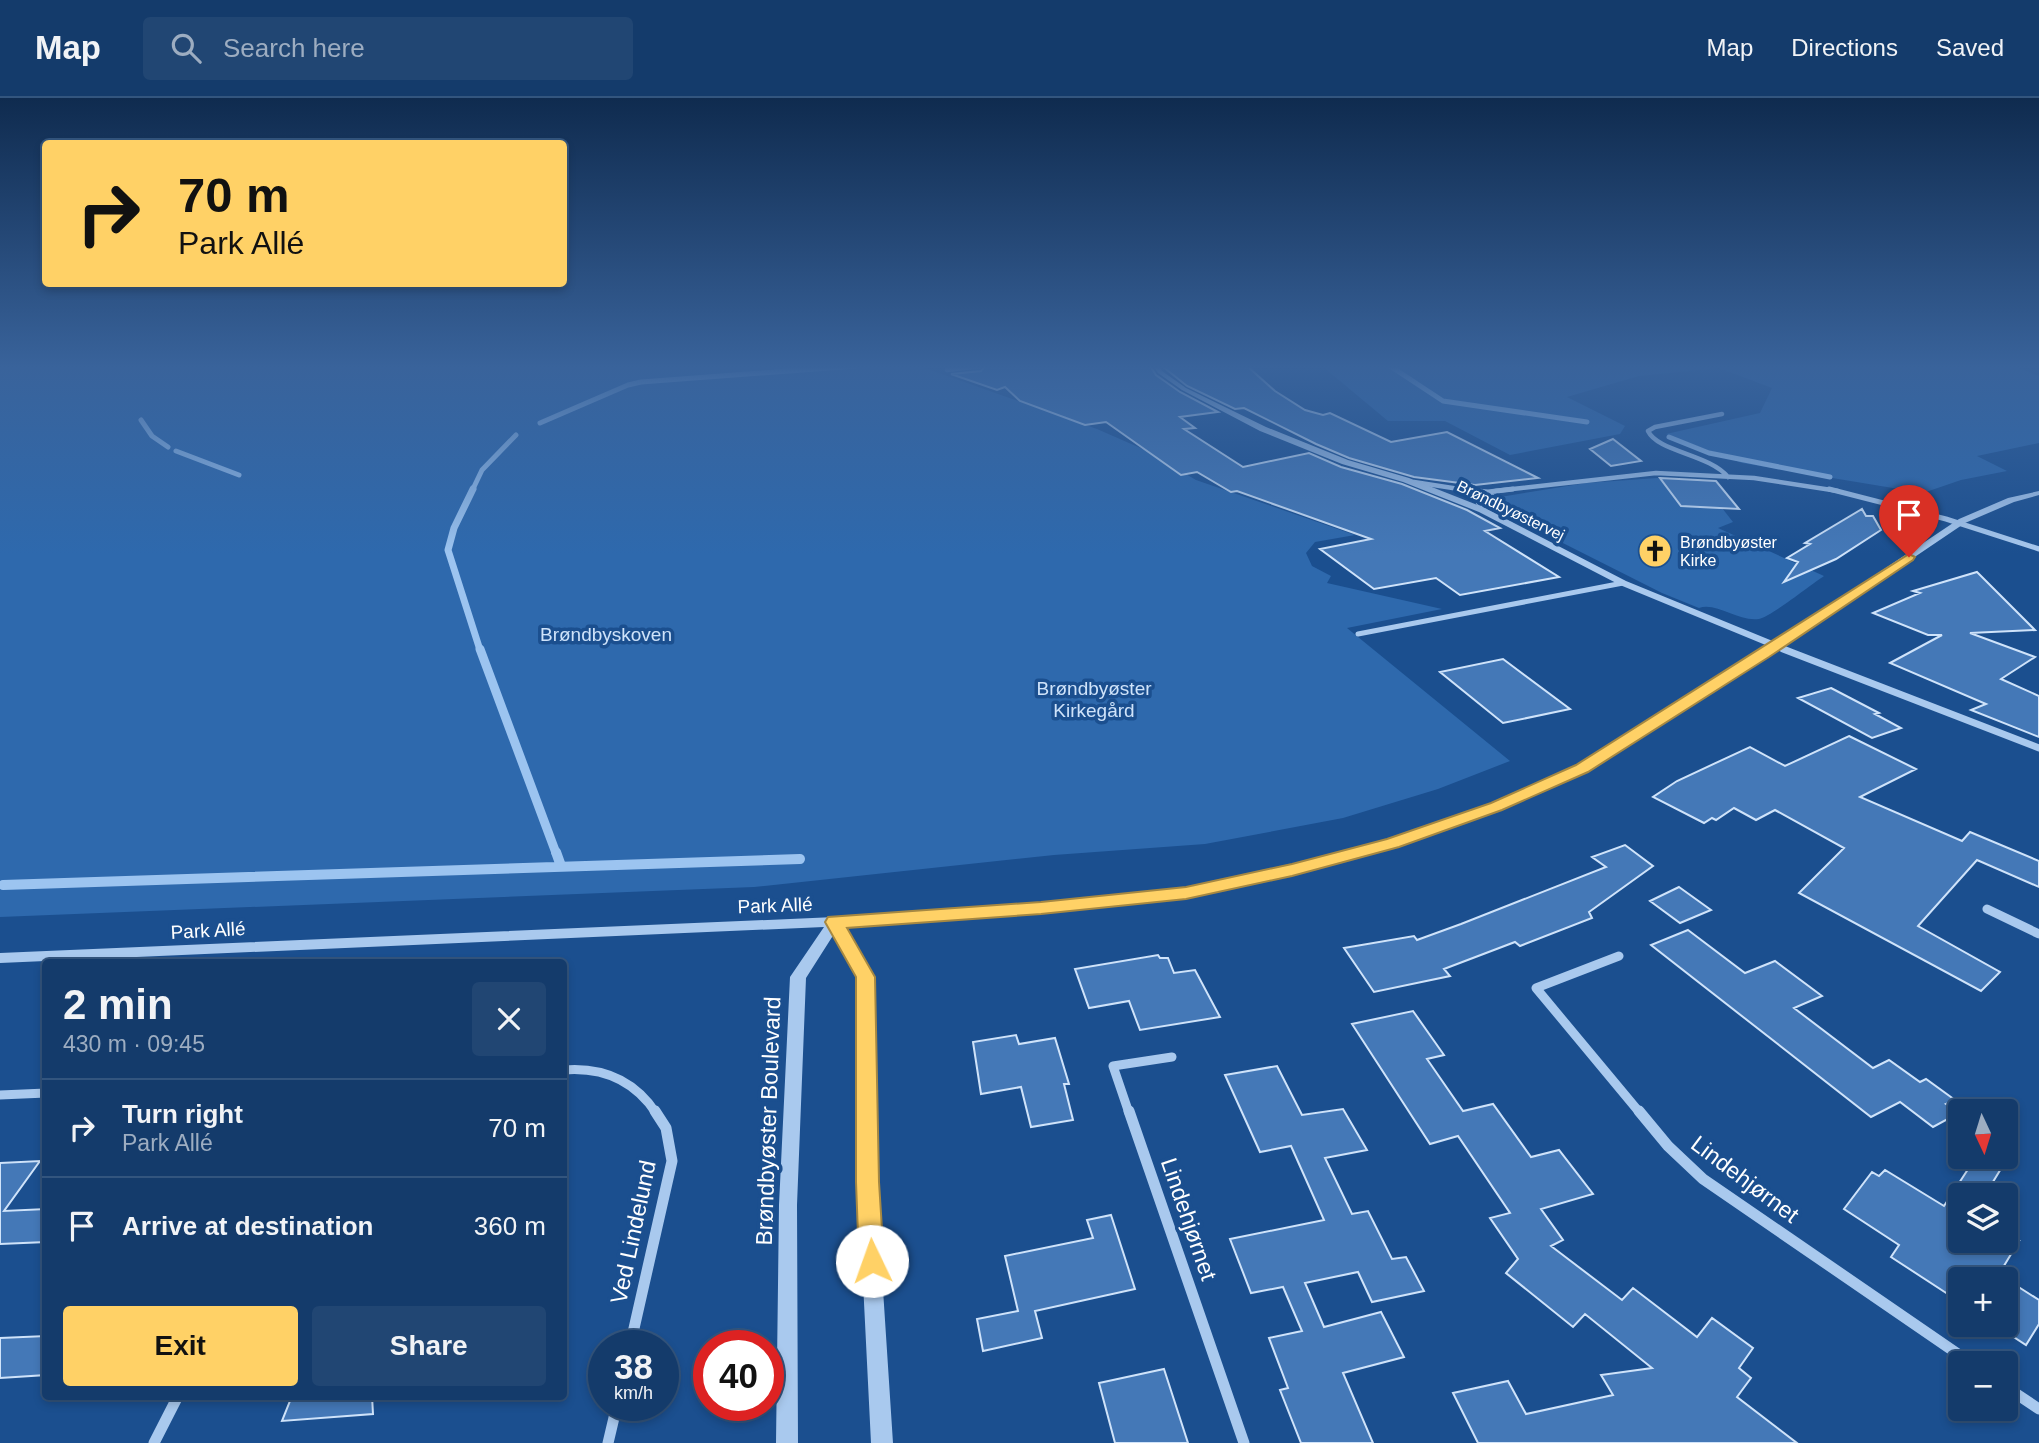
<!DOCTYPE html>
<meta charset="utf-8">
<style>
:root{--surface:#143b6b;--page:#214673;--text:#f1f3f6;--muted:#9dadc1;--line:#33557e;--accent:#ffd166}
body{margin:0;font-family:Arial,sans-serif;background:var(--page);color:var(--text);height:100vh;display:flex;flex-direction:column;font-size:26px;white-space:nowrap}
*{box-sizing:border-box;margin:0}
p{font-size:23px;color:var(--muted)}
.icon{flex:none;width:38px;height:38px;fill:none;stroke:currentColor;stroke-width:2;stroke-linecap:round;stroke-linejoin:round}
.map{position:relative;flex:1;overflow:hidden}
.sheet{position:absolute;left:42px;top:861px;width:525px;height:441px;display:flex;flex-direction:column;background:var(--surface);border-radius:7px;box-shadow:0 4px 10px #0003,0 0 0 2px var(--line)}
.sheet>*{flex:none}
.top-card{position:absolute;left:42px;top:42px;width:525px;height:147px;border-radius:7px;box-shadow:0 4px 10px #0003,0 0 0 2px var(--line);background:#ffd166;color:#111;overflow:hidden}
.needle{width:46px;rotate:176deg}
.fabs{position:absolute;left:1948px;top:1001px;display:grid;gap:14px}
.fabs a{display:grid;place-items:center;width:70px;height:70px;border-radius:7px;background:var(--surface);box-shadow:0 4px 10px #0003,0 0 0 2px var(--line);font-size:35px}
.speed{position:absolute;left:588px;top:1232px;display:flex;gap:14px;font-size:35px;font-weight:700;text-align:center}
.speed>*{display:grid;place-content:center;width:91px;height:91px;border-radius:50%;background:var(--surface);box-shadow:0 4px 10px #0003,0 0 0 2px var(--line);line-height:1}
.speed small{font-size:18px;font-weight:400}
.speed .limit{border:10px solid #d22;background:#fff;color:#111}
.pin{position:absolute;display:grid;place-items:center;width:60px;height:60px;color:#fff;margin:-72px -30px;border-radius:50% 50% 50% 0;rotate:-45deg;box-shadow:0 0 7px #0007}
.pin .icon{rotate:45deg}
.me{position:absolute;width:77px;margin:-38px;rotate:357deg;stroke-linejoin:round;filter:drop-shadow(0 0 5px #0008)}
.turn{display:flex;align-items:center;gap:24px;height:147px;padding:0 21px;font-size:32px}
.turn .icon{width:91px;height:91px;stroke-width:2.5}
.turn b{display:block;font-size:49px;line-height:60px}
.round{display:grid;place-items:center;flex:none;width:74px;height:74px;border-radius:7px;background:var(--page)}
.summary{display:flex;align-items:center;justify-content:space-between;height:119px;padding:0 21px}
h1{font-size:42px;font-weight:600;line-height:52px}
.primary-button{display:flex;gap:14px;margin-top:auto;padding:14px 21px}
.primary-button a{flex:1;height:80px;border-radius:7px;background:var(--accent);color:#111;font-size:28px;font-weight:600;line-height:80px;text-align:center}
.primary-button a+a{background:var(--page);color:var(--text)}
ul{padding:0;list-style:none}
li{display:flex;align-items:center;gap:21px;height:98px;padding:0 21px;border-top:2px solid var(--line)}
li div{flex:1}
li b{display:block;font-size:26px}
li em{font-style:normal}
header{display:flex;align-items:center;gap:42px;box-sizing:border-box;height:98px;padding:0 35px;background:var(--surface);border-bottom:2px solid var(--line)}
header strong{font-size:33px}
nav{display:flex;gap:38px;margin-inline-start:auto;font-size:24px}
.search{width:490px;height:63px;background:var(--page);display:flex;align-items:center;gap:18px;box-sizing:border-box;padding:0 24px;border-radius:7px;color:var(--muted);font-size:26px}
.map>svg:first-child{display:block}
</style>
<header>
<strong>Map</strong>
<div class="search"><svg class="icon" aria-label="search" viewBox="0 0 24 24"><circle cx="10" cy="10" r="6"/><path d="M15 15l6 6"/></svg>Search here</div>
<nav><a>Map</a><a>Directions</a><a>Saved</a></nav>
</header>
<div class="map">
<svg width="2039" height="1345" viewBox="0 0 2039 1345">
<rect width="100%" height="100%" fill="#1b4f8f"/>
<path fill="#2e69ad" d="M0,268H919L1097,331L1145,352L1196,382L1355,437L1315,444L1306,455L1312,468L1331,478L1327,485L1442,511L1347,530L1510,663L1438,691L1343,720L1205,746L1054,757L754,789L0,819Z
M1322,268H2014L2039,278V345L1977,358L2007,373L1961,382L1923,395L1742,365L1666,336L1760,315L1772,290L1719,270L1639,278L1567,299L1625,328L1620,336L1510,357L1445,323H1388Z
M1657,380L1700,382L1733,424L1718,430L1824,478C1812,486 1770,519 1759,521C1738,524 1717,504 1699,510L1662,495L1551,439L1559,437L1502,406L1500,399L1586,385Z"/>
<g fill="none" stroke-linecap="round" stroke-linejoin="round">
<path stroke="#9cc4f0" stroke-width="5" d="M1390,268L1443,303L1587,324
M141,322L152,338L168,349
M540,325L628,287L641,284L856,268
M1669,339L1709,355L1830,379
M176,353L239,377
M472,393L482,372L516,337"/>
<path stroke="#9cc4f0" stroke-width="7" d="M473,391L454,430L448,452L480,552"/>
<path stroke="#9cc4f0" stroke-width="9" d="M480,551L556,755"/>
<path stroke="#9cc4f0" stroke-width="10" d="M556,754L561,768
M3,787L800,761"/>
</g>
<path fill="#4478b7" stroke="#cfe3fa" stroke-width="2" d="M985,268H1150L1156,277L1180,294L1218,314L1180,319L1195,330L1184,331L1243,369L1309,355L1341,369L1402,386L1467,412L1500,430L1485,433L1559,479L1460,497L1436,480L1374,491L1320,451L1371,441L1237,393L1231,394L1197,374L1181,377L1106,324L1085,327L1020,303L1005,289L997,292L951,276L981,273Z
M1162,268H1247L1275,293L1305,312L1323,317L1330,315L1391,344L1447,334L1538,380L1475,387L1414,379L1349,360L1316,346L1244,310L1235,311L1187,288Z
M1613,341L1641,363L1611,368L1590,351Z
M1660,380L1716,383L1739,411L1681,408Z
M1862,411L1866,418H1873L1881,432L1836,461L1784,484L1798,464L1787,460L1810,446L1805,445Z
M1977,474L2035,532L1970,535L2035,559L2001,581L2039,598V639L1971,612L1986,606L1890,565L1942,537H1928L1873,515L1920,495L1913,493Z
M1503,561L1570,611L1503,625L1440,574Z
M1831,590L1879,615L1875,616L1901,630L1872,640L1798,600Z
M1849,638L1916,671L1860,699L1962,743L1970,734L2039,763V789L1977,762L1918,828L2000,874L1981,893L1799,795L1844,750L1775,712L1756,722L1734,710L1716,722L1712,720L1704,725L1653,699L1677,683L1750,649L1785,668Z
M1625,747L1653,768L1589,814L1592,820L1520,848L1515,844L1444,871L1450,878L1374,894L1344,850L1414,838L1417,842L1461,826L1606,769L1592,759Z
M1679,789L1711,812L1680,825L1650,803Z
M1688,832L1745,875L1775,863L1822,898L1794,910L1873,970L1889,962L1920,984L1926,981L1955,1002L1946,1006L1959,1015L1933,1029L1900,1004L1871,1019L1651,847Z
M1158,857L1160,860H1168L1174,875L1195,872L1220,919L1140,932L1129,903L1089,910L1075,871Z
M1413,913L1444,957L1427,961L1463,1013L1493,1006L1531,1059L1559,1052L1593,1096L1541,1111L1563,1142L1551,1148L1622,1202L1633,1190L1697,1239L1712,1220L1753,1250L1739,1270L1751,1280L1737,1299L1797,1345H1478L1453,1295L1508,1283L1526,1316L1613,1297L1601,1277L1652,1270L1585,1216L1573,1229L1506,1175L1518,1161L1490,1120L1510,1115L1458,1038L1430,1046L1352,926Z
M1016,937L1019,946L1055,940L1069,986H1064L1073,1022L1031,1029L1021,989L981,996L973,944Z
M1277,968L1302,1017L1343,1011L1367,1052L1325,1060L1352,1116L1368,1113L1392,1161L1406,1159L1424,1193L1372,1204L1358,1174L1305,1185L1324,1229L1381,1214L1404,1259L1343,1275L1373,1345H1301L1280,1292L1288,1290L1269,1240L1302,1233L1283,1189L1251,1195L1230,1141L1324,1122L1291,1048L1260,1054L1225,977Z
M1976,1059H1985L2002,1069L1985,1097H1960V1143H2019L1996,1181H1960V1204L1891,1159L1899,1147L1844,1111L1872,1074L1879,1078L1885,1072L1944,1108Z
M40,1063L4,1113L46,1111V1144L0,1146V1065Z
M1111,1117L1135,1191L1035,1213L1042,1240L983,1253L977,1221L1018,1213L1005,1158L1093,1140L1087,1122Z
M2006,1181L2039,1202V1226L2026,1247L2006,1234Z
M46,1238V1277L0,1280V1240Z
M1164,1271L1188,1345H1115L1099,1285Z
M292,1298H372L373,1316L282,1323Z"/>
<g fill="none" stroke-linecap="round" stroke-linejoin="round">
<path stroke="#a9c9ee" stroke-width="4.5" d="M947,272L980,268
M1722,316L1655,329L1648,333C1658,354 1709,356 1728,379
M1414,384L1472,393
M1495,393L1656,375L1754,380L1838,393"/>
<path stroke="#a9c9ee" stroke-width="5" d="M1456,391L1488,394L1513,391
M1829,391L1946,421L2039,451
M1482,412L1478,404L1492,395
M1358,536L1623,485
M1776,548L1787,552"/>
<path stroke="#a9c9ee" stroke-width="7" d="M1783,551L2039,650"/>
<path stroke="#a9c9ee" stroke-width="9" d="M1987,811L2039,836
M1619,858L1536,890L1640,1015
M564,972C603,969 634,982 656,1015
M0,997L46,995
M1129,1015L1113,968L1172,959"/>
<path stroke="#a9c9ee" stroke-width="11" d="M1129,1013L1244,1345
M1639,1013L1668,1048L1703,1081L1971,1265
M630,1248L672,1063L666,1030L655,1013
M2006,1289L2039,1311
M154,1345L178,1298
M608,1345L617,1307"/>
<path fill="#a9c9ee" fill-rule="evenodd" d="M1153,268H1159L1162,273L1186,290L1266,329L1348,362L1409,380L1485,410L1626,483L1775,544L1959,421L2008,400L2039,393V397L2014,404L1965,425L1768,558L1586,674L1502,712L1398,748L1292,776L1186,800L1041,815L845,828L873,879L876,1084L893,1345H871L858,1084L857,879L834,836L806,880L797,1107L798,1345H776L779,1107L790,879L824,829L0,865V855L835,819L1041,805L1186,790L1292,768L1388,742L1492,706L1578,668L1768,548L1620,487L1479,414L1403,384L1342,366L1260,333L1182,292L1158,275Z"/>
</g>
<linearGradient id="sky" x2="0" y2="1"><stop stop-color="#0f2b4f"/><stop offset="0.59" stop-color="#39639b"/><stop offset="1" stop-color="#39639b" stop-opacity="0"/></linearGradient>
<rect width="2039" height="456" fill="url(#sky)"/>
<path fill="#ffd166" stroke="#a68842" stroke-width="2" d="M1909,456L1915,459L1913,462L1769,559L1588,674L1502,712L1399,749L1292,778L1186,801L1041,816L847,830L875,879L879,1084L884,1163L881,1171L872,1174L863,1171L859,1163L856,1084V879L825,824L828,819L1041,804L1186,789L1292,766L1387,741L1491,705L1576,667Z"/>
<defs>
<symbol id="church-disc" viewBox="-11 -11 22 22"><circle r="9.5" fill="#ffd166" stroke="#1b4f8f"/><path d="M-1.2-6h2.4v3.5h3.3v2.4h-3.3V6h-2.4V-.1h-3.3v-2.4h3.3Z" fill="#111"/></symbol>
</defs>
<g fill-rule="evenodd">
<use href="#church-disc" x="1636" y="434" width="38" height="38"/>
</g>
<g text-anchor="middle" stroke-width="7" stroke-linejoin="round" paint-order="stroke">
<g font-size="16" fill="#fff" stroke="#1b4f8f">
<text transform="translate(1511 412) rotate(26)" y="6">Brøndbyøstervej</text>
</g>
<g font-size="16" fill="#fff" stroke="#1b4f8f" text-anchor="start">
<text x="1680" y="450">Brøndbyøster<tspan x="1680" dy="18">Kirke</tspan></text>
</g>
<g font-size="19" fill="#cfe3fa" stroke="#1b4f8f">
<text x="606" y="543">Brøndbyskoven</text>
<text x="1094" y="597">Brøndbyøster<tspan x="1094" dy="22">Kirkegård</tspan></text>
</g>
<g font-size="19" fill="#fff" stroke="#1b4f8f">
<text transform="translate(775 807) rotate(-2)" y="7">Park Allé</text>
<text transform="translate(208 832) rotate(-3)" y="7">Park Allé</text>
</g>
<g font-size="23" fill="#fff" stroke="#1b4f8f">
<text transform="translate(768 1023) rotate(-88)" y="8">Brøndbyøster Boulevard</text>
<text transform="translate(1745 1081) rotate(37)" y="8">Lindehjørnet</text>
<text transform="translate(1189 1121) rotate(71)" y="8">Lindehjørnet</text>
<text transform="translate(633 1134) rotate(-78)" y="8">Ved Lindelund</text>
</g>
</g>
</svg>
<div class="fabs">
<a><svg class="needle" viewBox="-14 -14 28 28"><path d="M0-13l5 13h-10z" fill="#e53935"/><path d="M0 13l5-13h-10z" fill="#9dadc1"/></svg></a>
<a><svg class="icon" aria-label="layers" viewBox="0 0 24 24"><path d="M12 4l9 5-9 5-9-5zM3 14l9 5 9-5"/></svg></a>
<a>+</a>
<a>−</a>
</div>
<div class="speed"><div>38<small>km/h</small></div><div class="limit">40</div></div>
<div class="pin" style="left:1909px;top:459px;background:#d93025"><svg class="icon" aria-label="arrive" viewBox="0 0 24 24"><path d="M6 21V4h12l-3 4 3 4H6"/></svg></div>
<svg class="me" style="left:872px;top:1163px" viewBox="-20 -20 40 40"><circle r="19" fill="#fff"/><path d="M0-13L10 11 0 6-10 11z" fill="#ffd166"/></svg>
<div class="top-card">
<div class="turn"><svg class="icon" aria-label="right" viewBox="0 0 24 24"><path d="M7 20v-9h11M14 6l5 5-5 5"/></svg><div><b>70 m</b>Park Allé</div></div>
</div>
<section class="sheet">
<div class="summary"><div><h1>2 min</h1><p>430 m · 09:45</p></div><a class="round"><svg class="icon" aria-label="close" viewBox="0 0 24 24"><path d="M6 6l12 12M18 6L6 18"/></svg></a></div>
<ul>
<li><svg class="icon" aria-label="right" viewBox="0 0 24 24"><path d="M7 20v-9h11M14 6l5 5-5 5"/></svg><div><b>Turn right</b><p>Park Allé</p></div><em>70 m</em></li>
<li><svg class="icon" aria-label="arrive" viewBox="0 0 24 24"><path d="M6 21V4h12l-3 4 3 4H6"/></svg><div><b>Arrive at destination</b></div><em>360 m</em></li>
</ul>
<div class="primary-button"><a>Exit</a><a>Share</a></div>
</section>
</div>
